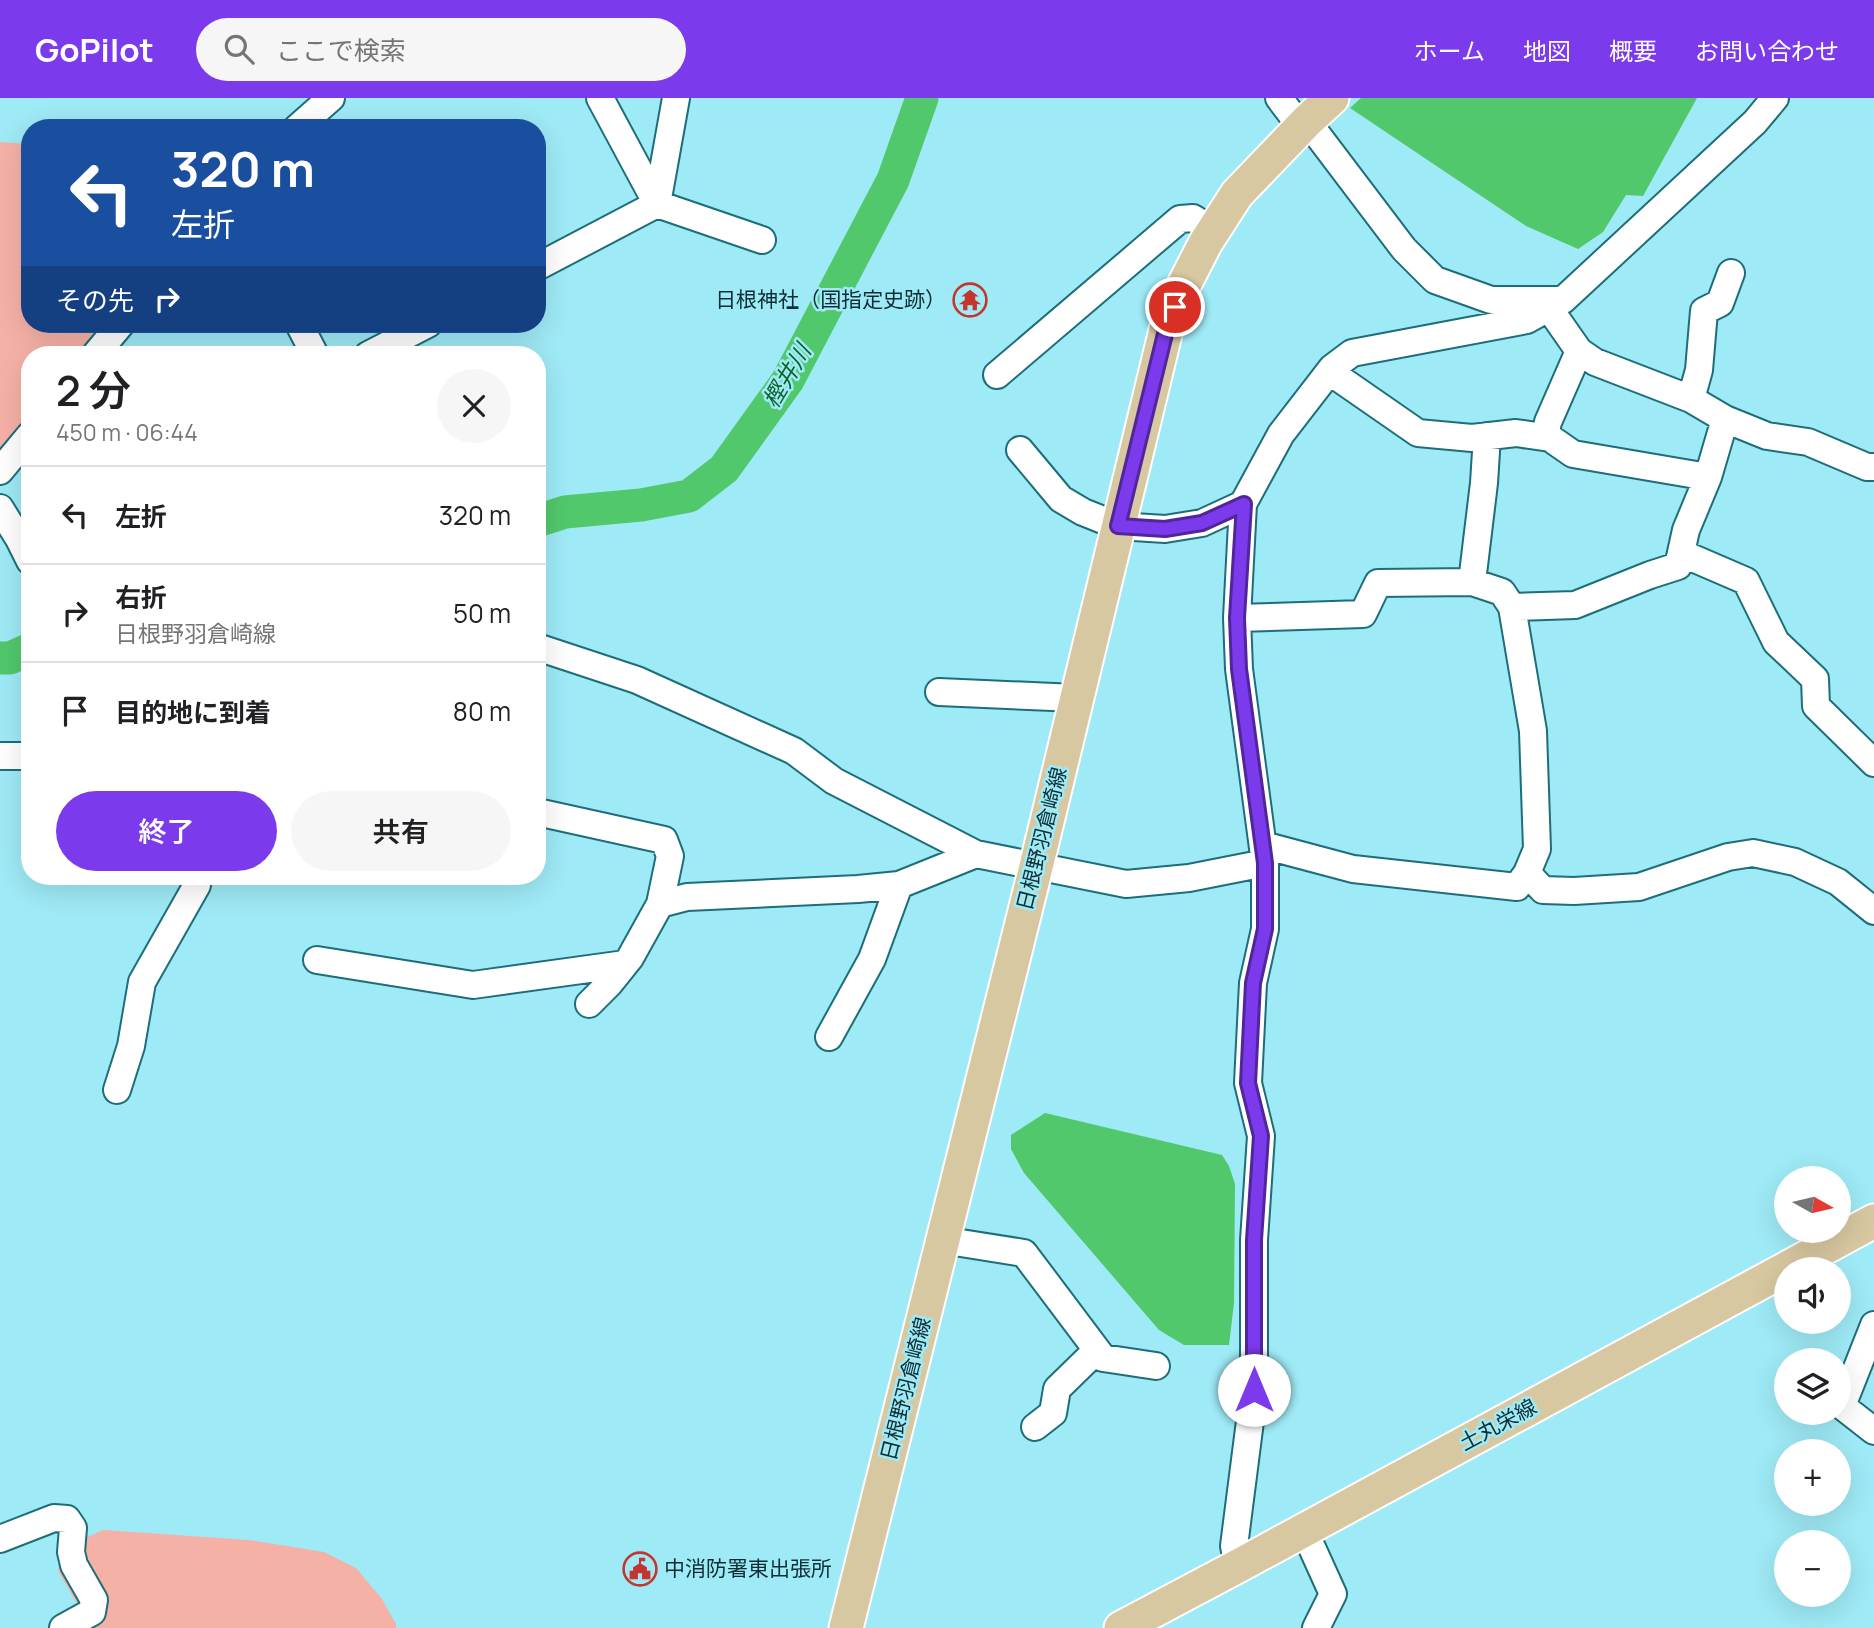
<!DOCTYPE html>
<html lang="ja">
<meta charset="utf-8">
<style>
:root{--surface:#fff;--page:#f6f6f6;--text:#202124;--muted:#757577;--line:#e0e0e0;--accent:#7c3aed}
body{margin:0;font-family:Manrope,"Noto Sans JP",sans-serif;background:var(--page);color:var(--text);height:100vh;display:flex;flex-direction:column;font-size:26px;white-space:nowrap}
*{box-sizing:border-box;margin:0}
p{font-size:23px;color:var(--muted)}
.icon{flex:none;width:38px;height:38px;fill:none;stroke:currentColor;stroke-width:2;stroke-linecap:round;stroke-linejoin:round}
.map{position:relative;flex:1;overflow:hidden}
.drawer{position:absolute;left:21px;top:248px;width:525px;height:539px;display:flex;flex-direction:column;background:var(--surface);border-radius:28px;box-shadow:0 7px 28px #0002}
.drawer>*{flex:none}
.guide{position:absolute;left:21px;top:21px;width:525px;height:214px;border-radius:28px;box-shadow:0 7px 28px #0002;background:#1a4fa0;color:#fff;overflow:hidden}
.needle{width:46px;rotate:98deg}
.fabs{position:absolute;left:1774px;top:1068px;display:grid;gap:14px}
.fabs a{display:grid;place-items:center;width:77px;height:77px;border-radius:50%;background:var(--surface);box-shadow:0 7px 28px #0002;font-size:35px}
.pin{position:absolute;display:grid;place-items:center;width:60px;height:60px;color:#fff;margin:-30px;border:4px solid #fff;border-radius:50%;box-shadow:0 2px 7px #0007}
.me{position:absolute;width:77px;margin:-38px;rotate:0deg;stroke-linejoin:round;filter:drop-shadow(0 0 5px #0008)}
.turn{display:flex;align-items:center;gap:24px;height:147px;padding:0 35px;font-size:32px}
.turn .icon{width:91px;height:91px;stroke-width:2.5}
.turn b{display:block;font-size:49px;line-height:60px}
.then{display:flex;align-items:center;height:66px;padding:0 35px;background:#0003;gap:14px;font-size:26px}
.round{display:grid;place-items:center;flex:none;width:74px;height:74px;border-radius:37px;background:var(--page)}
.summary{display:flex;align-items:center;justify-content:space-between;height:119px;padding:0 35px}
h1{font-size:42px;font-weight:600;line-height:52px}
.action{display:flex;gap:14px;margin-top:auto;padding:14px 35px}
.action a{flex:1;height:80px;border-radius:42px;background:var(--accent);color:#fff;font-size:28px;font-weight:600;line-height:80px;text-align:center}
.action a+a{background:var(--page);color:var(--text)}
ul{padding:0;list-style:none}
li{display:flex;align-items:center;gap:21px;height:98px;padding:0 35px;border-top:2px solid var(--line)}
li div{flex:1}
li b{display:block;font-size:26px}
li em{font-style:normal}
header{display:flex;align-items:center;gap:42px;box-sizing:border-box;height:98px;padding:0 35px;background:var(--accent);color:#fff}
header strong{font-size:33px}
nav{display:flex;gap:38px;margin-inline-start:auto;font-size:24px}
.search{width:490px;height:63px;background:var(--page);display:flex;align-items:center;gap:18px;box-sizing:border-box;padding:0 24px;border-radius:38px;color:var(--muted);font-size:26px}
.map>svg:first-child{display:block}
</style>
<header>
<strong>GoPilot</strong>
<div class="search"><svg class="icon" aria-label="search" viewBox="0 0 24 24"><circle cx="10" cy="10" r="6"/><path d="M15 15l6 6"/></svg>ここで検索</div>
<nav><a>ホーム</a><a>地図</a><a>概要</a><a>お問い合わせ</a></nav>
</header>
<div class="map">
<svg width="1874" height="1530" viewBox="0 0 1874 1530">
<rect width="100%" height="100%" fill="#9eeaf6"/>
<path fill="#f6b1a7" d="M0,44L30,46V226H103L80,257H30V321L15,341L0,355Z
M103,1432L249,1442L324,1454L356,1470L382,1501L396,1526V1530H91L58,1473L64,1450Z"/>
<path fill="#51c86c" d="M1361,0H1697L1643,98L1626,97L1603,134L1578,151L1526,128L1350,10Z
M1045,1015L1222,1057L1229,1068L1235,1086L1234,1205L1229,1247H1184L1159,1232L1024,1075L1011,1051V1037Z"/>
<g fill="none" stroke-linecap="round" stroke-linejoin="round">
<path stroke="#51c86c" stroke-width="33" d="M537,423L565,414L641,407L689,398L724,371L788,282L893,82L922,0
M0,560H10L30,551"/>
<defs>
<path id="minor" d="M600,0L657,106L762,142
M1279,0L1301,29
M1307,23L1404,151L1435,182L1491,202H1561
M297,30L331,0
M537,169L657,106L676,0
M1549,210L1579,253L1595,264L1691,301L1725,321L1767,338L1808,344L1867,369H1874
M299,226L315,257
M95,257L121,226
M368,257L428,226
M1330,274L1418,335L1472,340L1516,335L1550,340L1573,356L1708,379
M997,277L1180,121L1193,120L1214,133
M1691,301L1699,272L1704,213L1720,205L1731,175
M1725,321L1708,379L1686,432L1678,468L1650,477L1575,507L1512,509L1533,633L1537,751L1527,775L1543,792L1574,793L1639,789L1728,759L1753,755L1795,764L1838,784L1874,813
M1545,339L1548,324L1579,253
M1020,352L1061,401L1083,414L1118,428L1165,431L1202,425L1243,406L1281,336L1332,270L1352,255L1527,222L1563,202L1755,24L1775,0
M0,373L30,337
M0,410L19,441L30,463
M1681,455L1746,483L1776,544L1815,581L1816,608L1874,665
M1472,484L1484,385L1487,338
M1237,520L1363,516L1378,485L1472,484L1502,494L1512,509
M537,549L637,582L794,653L834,683L976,756
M939,594L1076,600
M0,658H30
M537,714L664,742L670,758L660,806
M1263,747L1353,771L1517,789L1527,775
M317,862L473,887L625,866
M589,906L610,885L630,860L660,806L687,799L858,791L899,787
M829,939L872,861L899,787L976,756L1126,786L1189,780L1265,765
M117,992L131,948L142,884L197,787L198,779
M942,1142L1024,1155L1103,1260L1156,1268
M1874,1227L1842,1308L1874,1333
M1035,1329L1053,1315L1057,1291L1097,1252
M1304,1432L1333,1496L1316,1530
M0,1441L54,1420L67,1421L73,1430L71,1454L74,1467L94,1502L92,1514L63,1530
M1238,1468L1234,1448L1254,1292V1142L1261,1038L1248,985L1253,885L1265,831V765L1239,571L1237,520L1243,406"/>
<path id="major" d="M846,1530L1036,769L1166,232L1185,185L1206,144L1237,96L1307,23L1332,0
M1121,1530L1238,1468L1874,1123"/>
</defs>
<use href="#minor" stroke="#1d6e79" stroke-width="30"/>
<use href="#major" stroke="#fff" stroke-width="37"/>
<use href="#minor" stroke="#fff" stroke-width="26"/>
<use href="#major" stroke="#d8c8a1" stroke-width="33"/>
</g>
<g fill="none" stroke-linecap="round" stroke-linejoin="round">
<defs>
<path id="route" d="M1175,209L1166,232L1118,428L1165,431L1202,425L1244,406L1237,520L1239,571L1265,765V831L1253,885L1248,985L1261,1038L1254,1142V1292"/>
</defs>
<use href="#route" stroke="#51269a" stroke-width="18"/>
<use href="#route" stroke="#7c3aed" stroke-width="12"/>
</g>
<defs>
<symbol id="temple-ring" viewBox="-11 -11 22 22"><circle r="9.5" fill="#9eeaf6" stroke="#c4362d" stroke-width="1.5"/><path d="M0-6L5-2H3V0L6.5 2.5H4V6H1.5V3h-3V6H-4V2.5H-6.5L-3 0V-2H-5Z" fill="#c4362d"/></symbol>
<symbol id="civic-ring" viewBox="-11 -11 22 22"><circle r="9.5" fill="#9eeaf6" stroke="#c4362d" stroke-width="1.5"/><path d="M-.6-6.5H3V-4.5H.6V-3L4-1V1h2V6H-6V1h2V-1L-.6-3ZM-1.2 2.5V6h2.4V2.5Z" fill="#c4362d"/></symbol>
</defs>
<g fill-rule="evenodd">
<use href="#temple-ring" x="951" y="183" width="38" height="38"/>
<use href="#civic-ring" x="621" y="1452" width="38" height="38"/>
</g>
<g text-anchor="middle" stroke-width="5" stroke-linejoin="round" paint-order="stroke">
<g font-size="21" fill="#0e2e33" stroke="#9eeaf6" text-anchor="end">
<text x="946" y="209">日根神社（国指定史跡）</text>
<text x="664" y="1478" text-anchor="start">中消防署東出張所</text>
</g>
<g font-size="21" fill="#0e2e33" stroke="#9eeaf6">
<text transform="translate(1042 741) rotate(-76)" y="7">日根野羽倉崎線</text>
<text transform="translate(906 1291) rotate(-76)" y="7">日根野羽倉崎線</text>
<text transform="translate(1498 1327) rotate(-28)" y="7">土丸栄線</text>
</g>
<g font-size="23" font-style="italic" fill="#0d6328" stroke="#9eeaf6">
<text transform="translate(787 278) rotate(-59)" y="8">樫井川</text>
</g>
</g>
</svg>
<div class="fabs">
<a><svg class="needle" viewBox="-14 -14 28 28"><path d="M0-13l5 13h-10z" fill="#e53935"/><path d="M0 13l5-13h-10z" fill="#757577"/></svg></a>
<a><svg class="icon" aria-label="sound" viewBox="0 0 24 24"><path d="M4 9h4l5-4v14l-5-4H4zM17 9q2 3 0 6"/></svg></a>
<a><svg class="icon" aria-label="layers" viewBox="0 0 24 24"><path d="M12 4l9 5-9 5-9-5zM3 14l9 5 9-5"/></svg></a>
<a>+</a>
<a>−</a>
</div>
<div class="pin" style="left:1175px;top:209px;background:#d93025"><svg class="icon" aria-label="arrive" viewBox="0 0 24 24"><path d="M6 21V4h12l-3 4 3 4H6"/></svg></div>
<svg class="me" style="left:1254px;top:1292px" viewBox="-20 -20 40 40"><circle r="19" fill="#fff"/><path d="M0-13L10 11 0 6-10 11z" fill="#7c3aed"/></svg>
<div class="guide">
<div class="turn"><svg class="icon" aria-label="left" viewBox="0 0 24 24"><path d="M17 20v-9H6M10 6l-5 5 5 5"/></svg><div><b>320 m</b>左折</div></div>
<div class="then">その先<svg class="icon" aria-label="right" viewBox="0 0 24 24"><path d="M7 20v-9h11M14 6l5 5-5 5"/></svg></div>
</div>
<section class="drawer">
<div class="summary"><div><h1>2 分</h1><p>450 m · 06:44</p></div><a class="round"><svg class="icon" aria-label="close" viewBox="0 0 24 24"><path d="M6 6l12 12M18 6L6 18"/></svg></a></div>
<ul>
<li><svg class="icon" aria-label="left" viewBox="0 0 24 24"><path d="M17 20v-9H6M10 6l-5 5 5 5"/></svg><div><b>左折</b></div><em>320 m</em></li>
<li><svg class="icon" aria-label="right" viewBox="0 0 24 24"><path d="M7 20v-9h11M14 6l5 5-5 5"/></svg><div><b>右折</b><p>日根野羽倉崎線</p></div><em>50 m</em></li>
<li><svg class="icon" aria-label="arrive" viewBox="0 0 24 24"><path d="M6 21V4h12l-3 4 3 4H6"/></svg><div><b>目的地に到着</b></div><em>80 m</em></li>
</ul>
<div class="action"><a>終了</a><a>共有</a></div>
</section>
</div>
